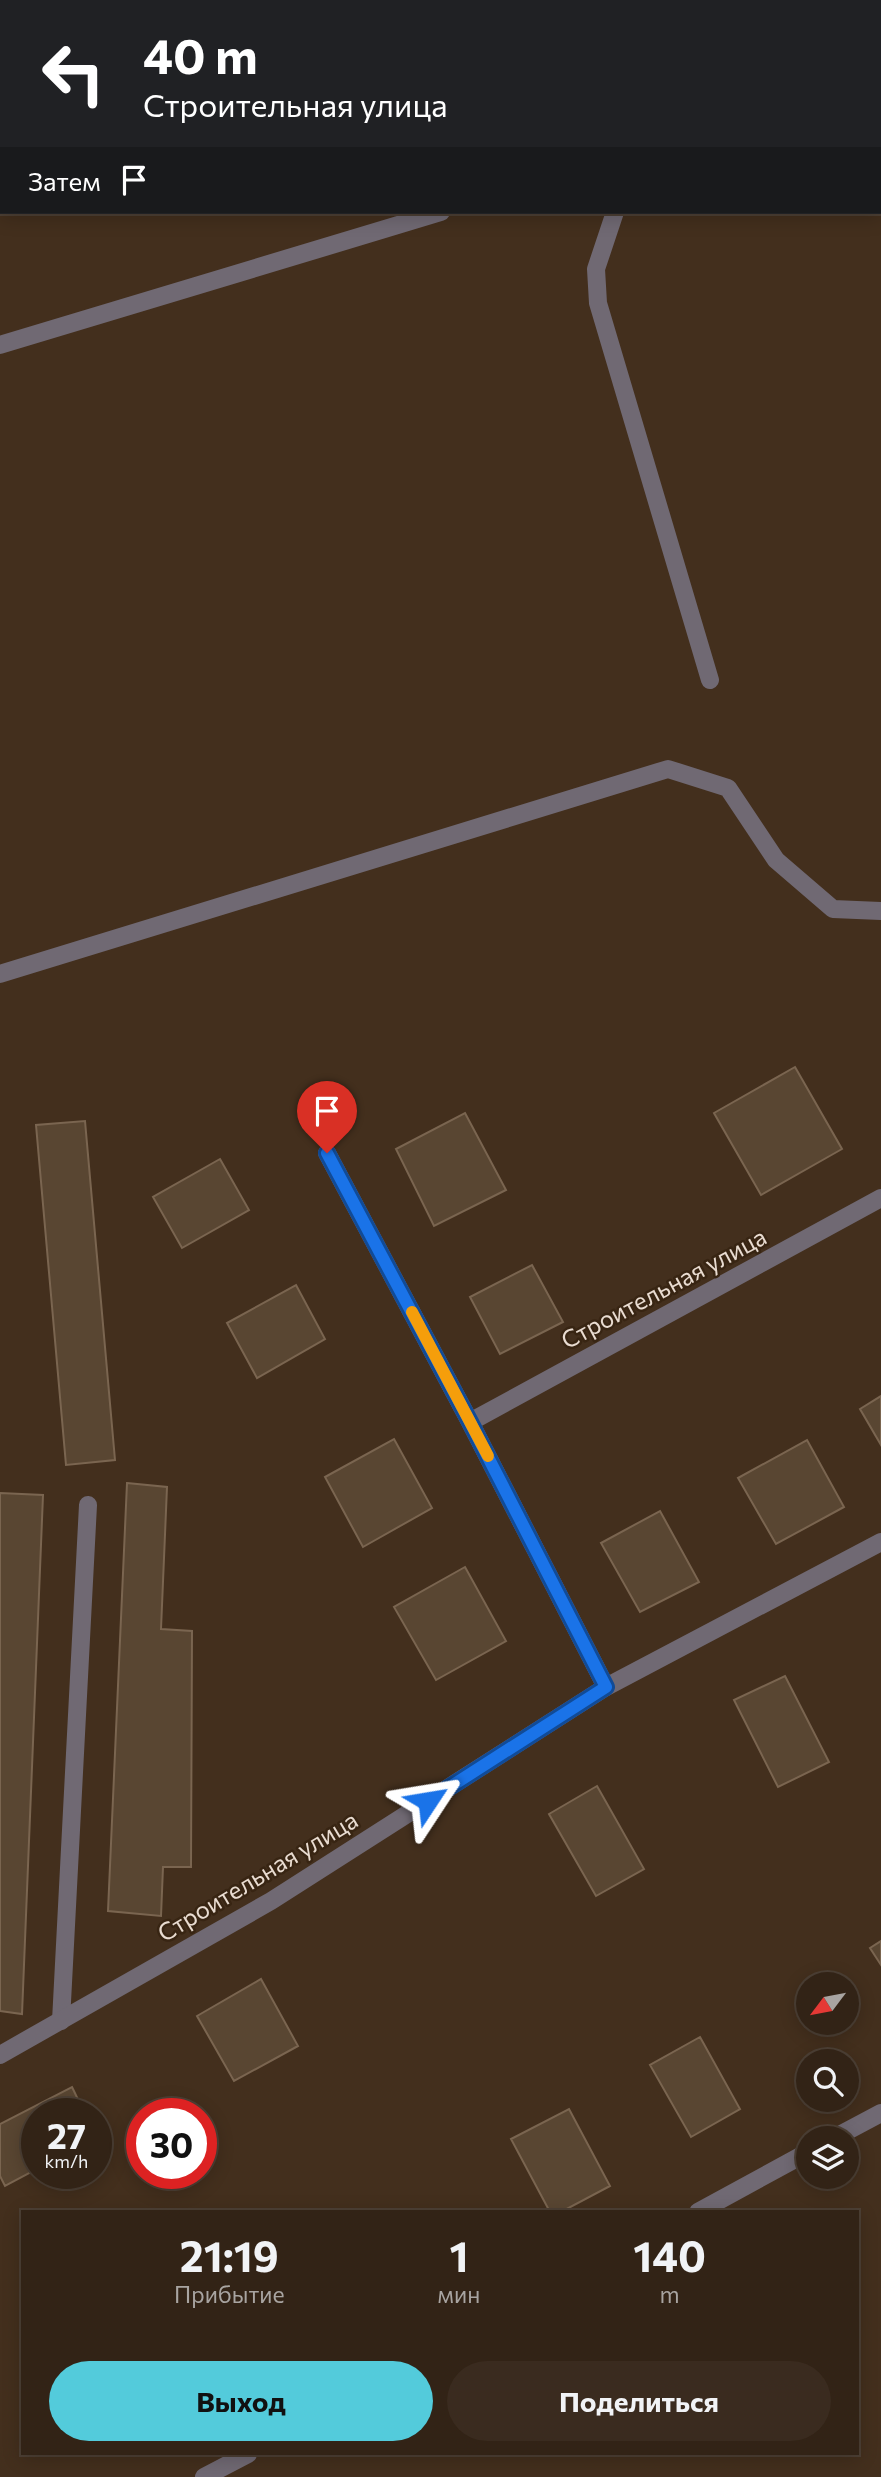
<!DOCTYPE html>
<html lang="ru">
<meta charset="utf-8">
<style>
:root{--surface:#322316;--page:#3a2b1f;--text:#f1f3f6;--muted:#a8a4a1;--line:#4d4035;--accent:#53cbdb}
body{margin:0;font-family:Commissioner,sans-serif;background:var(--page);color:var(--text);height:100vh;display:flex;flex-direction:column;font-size:26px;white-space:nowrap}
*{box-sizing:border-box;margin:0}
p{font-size:23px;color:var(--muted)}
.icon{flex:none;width:38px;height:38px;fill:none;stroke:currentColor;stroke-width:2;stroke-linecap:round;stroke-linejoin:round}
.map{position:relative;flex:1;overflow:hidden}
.drawer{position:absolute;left:21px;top:2210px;width:838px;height:245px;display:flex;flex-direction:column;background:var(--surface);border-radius:0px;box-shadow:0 4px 18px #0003,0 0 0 2px var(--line)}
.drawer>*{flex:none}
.hud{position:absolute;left:0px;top:0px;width:882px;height:214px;box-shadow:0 4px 18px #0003,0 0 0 2px var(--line);background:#202124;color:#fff;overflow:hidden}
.needle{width:46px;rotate:238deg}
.buttons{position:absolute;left:796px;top:1972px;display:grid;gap:14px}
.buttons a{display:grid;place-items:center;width:63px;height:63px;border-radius:50%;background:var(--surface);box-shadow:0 4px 18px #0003,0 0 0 2px var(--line);font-size:35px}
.speed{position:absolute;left:21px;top:2098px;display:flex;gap:14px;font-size:35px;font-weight:700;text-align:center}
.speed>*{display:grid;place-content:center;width:91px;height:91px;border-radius:50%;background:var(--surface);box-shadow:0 4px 18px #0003,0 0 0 2px var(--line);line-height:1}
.speed small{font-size:18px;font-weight:400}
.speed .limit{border:10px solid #d22;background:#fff;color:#111}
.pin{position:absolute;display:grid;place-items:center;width:60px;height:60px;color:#fff;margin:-72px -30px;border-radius:50% 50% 50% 0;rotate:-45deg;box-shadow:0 0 7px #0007}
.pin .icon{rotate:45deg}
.me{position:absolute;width:77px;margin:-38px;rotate:57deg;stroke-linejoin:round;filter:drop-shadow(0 0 5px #0008)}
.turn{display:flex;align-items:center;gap:24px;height:147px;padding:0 28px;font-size:32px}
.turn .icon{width:91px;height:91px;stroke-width:2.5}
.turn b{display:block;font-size:49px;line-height:60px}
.then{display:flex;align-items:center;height:66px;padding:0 28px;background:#0003;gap:14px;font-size:26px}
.eta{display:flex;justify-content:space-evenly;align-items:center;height:119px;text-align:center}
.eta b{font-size:42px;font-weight:700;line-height:49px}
.primary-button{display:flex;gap:14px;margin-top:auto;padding:14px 28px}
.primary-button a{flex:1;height:80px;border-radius:42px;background:var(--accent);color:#111;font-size:28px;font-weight:700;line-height:80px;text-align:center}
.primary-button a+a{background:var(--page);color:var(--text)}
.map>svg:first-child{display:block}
</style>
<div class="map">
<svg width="881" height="2477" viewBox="0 0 881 2477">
<rect width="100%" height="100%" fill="#432f1d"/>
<path fill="#594632" stroke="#7a6550" stroke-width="2" d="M795,1067L842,1149L761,1195L714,1113Z
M465,1113L506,1190L434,1226L396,1149Z
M85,1121L115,1460L66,1465L36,1125Z
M220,1159L249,1210L182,1248L153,1197Z
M532,1265L563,1322L500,1354L470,1297Z
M296,1285L325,1339L257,1378L227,1323Z
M881,1396V1445L860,1409Z
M394,1439L432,1508L363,1547L325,1477Z
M807,1440L844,1507L776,1544L738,1478Z
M127,1483L167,1487L161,1629L192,1631L191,1867H163L161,1916L108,1911Z
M0,1493L43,1495L22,2014L0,2011Z
M660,1511L699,1582L640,1612L601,1543Z
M465,1567L506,1641L436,1680L394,1607Z
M785,1676L829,1762L778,1787L734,1700Z
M597,1786L644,1869L596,1896L549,1814Z
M881,1941V1965L870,1948Z
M261,1979L298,2046L234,2081L197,2016Z
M700,2037L740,2109L691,2137L650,2065Z
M72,2087L85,2114H37V2169L5,2186L0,2176V2124Z
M569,2109L610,2186L561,2212H550L511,2139Z"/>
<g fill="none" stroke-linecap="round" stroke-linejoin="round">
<path stroke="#706973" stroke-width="18" d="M0,124H2
M880,127H881
M615,212L596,269L598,303L710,680
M0,345L441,212
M0,974L668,769L728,788L776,860L833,909L881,911
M327,1153L470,1422L606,1687
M470,1422L881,1198
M61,2021L88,1505"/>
<path stroke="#706973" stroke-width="18" d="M0,2055L271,1901L606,1687L881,1542
M834,2138L881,2113
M698,2212L808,2152
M204,2477L248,2454"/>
</g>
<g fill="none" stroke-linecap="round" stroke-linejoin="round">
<defs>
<path id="route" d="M327,1153L470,1422L606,1687L428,1801"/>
</defs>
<use href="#route" stroke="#114b97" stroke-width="18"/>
<use href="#route" stroke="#1a73e8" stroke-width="12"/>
<path stroke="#f59e0b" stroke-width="12" d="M412,1312L488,1456"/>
</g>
<g text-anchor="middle" stroke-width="5" stroke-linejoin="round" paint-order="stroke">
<g font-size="24" fill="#e9dcd1" stroke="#382513">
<text transform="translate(664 1289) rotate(-28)" y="8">Строительная улица</text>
<text transform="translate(258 1877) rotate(-31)" y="8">Строительная улица</text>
</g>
</g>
</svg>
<div class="buttons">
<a><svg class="needle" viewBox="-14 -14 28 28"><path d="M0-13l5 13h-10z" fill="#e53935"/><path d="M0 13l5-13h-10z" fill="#a8a4a1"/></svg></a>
<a><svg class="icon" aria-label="search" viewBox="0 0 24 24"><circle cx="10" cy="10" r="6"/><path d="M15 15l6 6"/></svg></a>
<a><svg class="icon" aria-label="layers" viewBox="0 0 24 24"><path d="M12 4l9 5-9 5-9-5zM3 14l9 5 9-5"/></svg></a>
</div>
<div class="speed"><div>27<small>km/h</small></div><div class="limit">30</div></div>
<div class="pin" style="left:327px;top:1153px;background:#d93025"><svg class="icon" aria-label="arrive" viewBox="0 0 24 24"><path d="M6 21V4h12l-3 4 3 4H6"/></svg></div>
<svg class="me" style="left:428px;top:1801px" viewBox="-20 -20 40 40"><path d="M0-17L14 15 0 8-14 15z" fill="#1a73e8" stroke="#fff" stroke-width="4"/></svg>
<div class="hud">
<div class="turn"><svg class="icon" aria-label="left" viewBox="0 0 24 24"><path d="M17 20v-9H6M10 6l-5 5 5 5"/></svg><div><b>40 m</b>Строительная улица</div></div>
<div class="then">Затем<svg class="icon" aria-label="arrive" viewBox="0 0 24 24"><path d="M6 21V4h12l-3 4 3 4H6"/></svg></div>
</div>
<section class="drawer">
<div class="eta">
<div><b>21:19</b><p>Прибытие</p></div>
<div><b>1</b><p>мин</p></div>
<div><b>140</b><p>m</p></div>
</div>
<div class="primary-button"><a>Выход</a><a>Поделиться</a></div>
</section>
</div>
